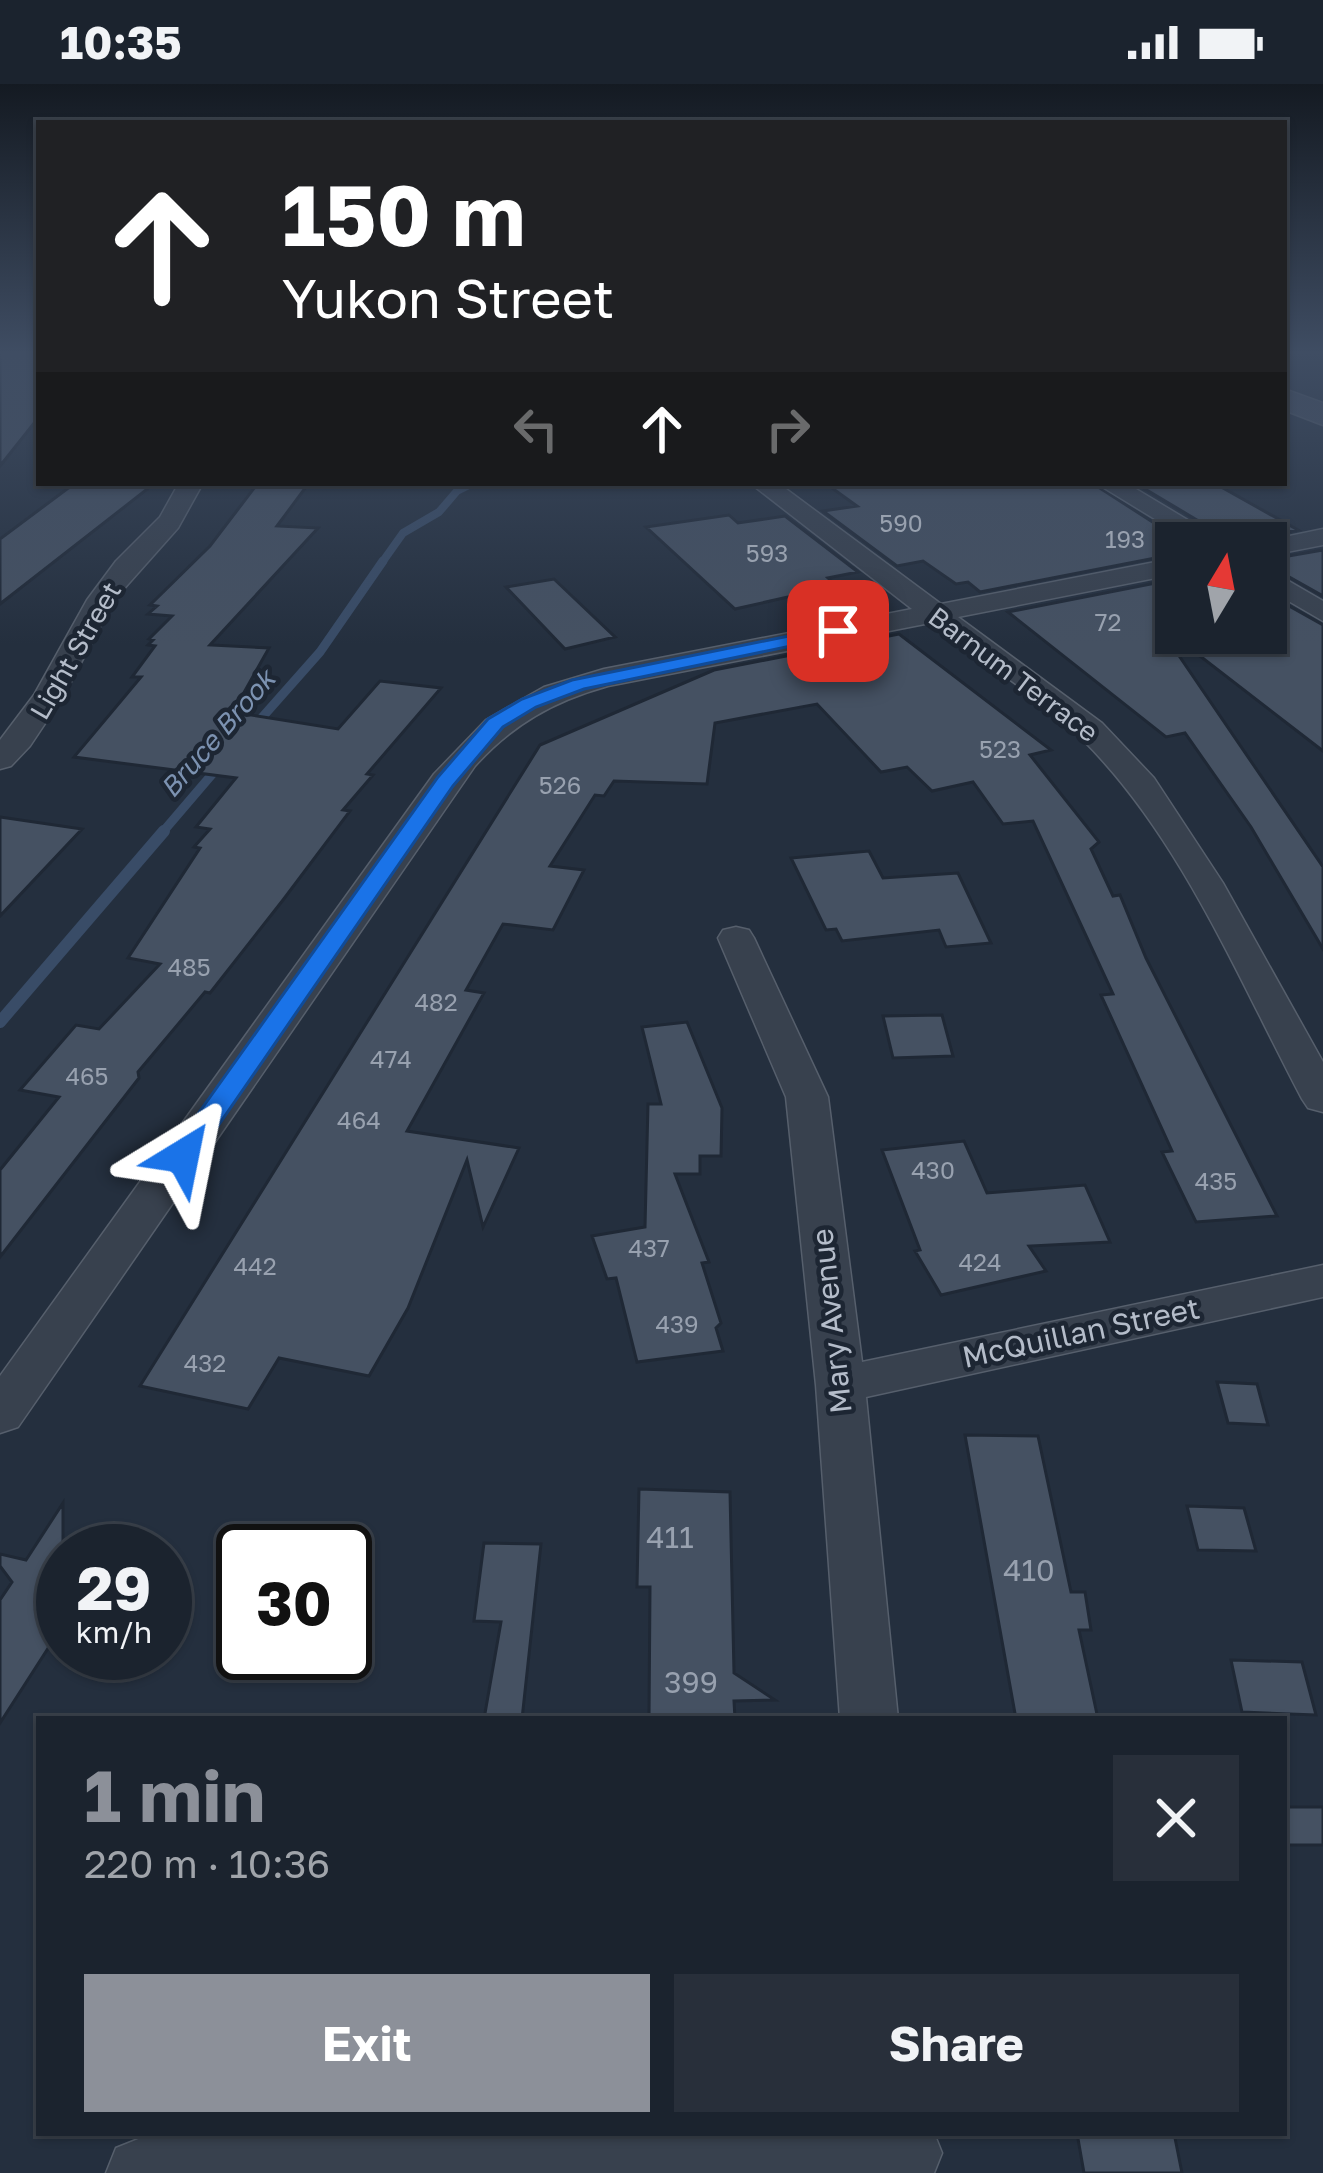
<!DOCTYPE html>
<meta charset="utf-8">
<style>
:root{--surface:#1b232e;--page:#282f3a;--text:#f1f3f6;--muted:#a0a4aa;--line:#39404a;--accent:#8c9099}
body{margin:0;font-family:"Golos Text",sans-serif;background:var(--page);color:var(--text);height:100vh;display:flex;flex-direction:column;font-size:45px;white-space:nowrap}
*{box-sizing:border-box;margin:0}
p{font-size:39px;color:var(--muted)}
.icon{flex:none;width:66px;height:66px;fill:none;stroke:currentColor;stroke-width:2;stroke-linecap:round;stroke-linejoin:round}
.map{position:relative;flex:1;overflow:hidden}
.drawer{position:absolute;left:36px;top:1632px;width:1251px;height:420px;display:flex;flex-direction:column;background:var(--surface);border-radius:0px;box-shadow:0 3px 9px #0004,0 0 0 3px var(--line)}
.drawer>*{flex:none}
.top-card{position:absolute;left:36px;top:36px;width:1251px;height:366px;border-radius:0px;box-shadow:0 3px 9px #0004,0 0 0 3px var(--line);background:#202124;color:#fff;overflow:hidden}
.needle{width:78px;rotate:10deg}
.fabs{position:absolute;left:1155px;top:438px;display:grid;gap:24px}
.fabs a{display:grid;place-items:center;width:132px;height:132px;border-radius:0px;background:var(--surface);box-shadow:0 3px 9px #0004,0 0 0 3px var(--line);font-size:60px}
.speed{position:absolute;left:36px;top:1440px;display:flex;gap:24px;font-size:60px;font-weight:700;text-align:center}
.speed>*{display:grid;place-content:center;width:156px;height:156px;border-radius:50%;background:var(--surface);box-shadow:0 3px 9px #0004,0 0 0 3px var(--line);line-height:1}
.speed small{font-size:30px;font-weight:400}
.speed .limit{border:6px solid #111;border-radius:18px;background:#fff;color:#111}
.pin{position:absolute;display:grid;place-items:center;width:102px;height:102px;color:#fff;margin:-51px;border-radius:24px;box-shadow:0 6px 18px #0006}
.me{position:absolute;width:132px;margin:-66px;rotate:35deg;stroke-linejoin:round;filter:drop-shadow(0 0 9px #0008)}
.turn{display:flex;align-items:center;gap:42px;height:252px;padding:0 48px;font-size:54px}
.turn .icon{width:156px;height:156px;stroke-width:2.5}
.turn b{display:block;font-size:84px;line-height:102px}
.lanes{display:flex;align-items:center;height:114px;padding:0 48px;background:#0003;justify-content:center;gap:60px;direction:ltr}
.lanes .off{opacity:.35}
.round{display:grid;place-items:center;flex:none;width:126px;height:126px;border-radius:0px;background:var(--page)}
.head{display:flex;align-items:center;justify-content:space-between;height:204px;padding:0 48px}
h1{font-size:72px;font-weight:700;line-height:90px;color:var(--accent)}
.primary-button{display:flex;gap:24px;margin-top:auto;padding:24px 48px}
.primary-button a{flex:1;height:138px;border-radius:0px;background:var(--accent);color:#fff;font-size:48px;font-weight:700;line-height:138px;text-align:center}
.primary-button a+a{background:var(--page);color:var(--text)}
.status{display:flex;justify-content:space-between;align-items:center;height:84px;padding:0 60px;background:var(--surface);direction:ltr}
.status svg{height:33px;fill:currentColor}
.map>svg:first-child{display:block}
</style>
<div class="status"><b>10:35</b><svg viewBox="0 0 49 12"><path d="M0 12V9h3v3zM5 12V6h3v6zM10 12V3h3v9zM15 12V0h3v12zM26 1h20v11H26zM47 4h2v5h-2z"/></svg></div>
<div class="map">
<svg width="1323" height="2089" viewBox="0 0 1323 2089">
<rect width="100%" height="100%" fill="#242f3e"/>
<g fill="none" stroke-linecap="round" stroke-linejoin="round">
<path stroke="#394c67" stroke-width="8" d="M381,480L403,449L439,428L457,407L473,399"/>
<path stroke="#394c67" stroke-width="9" d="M251,646L320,568L383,477
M161,750L220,681"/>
<path stroke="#394c67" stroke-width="12" d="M0,938L164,747"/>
</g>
<path fill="#455162" stroke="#1f2835" stroke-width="3" d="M0,267H39V333L0,382Z
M75,399H155L0,520V455Z
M258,399H309L277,442L318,444L210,561L269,564L233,628L338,645L380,597L441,604L367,690L373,691L343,726L350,727L283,816L210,909L205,908L138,988L139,994L0,1173V1086L59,1013L20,1006L76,941L99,945L160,880L128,874L200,764L194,763L210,745L196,743L236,694L74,673L141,593H132L155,562L148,561L153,556L149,555L172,532L148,530L157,522L150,521L210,462Z
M825,399H1092L1179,455L1176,470L980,508L968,498L956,500L923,477L897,482L823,427L857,422Z
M1135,399H1214L1298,446L1266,452V440L1217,448Z
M729,431L738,439L785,432L858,488L828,494L837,502L735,525L646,443Z
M1323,466V512L1266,480V476Z
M554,495L615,553L565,565L506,503Z
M1176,495V549H1266V509L1323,541V667L1156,538L1323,783V865L1251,743L1185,649L1166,653L1008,528Z
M899,550L1051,666L1030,671L1099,758L1091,765L1113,812L1120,811L1146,874L1277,1132L1196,1138L1162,1068L1172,1067L1101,911L1113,910L1033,737L1003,740L973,698L932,707L907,683L881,688L817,620L715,639L707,700L614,697L604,712L595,711L550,782L584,786L553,846L503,840L466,906L484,909L407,1047L519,1064L483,1143L467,1076L408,1224L369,1292L279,1274L248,1325L140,1302L540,661L714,586Z
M0,733L82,745L0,832Z
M869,767L883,794L958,789L991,859L946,863L939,846L842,857L836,845L826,846L791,774Z
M942,931L953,972L893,974L883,932Z
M687,938L722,1024L721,1072H700V1090H675L709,1178L702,1179L721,1239L716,1244L723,1267L637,1278L616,1194L607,1195L592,1152L645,1143L648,1020H661L642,943Z
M964,1057L987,1109L1085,1101L1110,1158L1029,1162L1046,1187L941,1211L915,1167L920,1166L882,1066Z
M1217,1298L1257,1300L1268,1341L1228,1339Z
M965,1351L1038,1352L1071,1508H1085L1091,1546H1079L1098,1635H1016Z
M639,1405L730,1408L734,1589L775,1616L734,1617L735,1635H649L650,1503H637Z
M63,1419V1541L0,1639V1516L12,1498L0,1482V1470L26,1476Z
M1187,1422L1244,1424L1256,1467L1198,1466Z
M484,1459L541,1460L522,1635H484L501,1538L474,1537Z
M1231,1576L1302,1578L1316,1631L1242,1628Z
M1284,1723H1323V1761H1284Z
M1077,2049H1174L1182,2089H1084Z"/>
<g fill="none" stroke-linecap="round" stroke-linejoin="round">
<defs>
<path id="street" d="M179,399H203L178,444L114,516L64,611L30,662L11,682L0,685V656L34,611L87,516L116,477L160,433Z
M750,399H778L941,520L1176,474V490L958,533L1102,639L1154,694L1223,799L1323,978V1028L1308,1024L1302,1015C1238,894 1181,754 1083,656C1039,612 980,576 930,539L608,602C554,617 513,640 475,682L18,1343L0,1349V1292L434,690L486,636L544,603L604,585L912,525Z
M1096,399H1126L1226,459H1194Z
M1323,445V461L1266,472V459H1256Z
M1266,484L1323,517V537L1266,504Z
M736,843L749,846L754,854L828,1013L862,1278L1323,1181V1213L866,1313L898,1635H840L816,1301L786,1013L718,854L723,846Z
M327,2049H934L942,2069L934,2089H106L116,2064L141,2054Z"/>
<path id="secondary" d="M1284,305L1323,319V341L1284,326Z"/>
</defs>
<use href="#street" stroke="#565f6c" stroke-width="3"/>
<use href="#secondary" stroke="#565f6c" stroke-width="3"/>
<use href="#street" fill="#38414e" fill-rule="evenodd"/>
<use href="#secondary" fill="#465061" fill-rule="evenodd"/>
</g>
<linearGradient id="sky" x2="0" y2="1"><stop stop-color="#141a22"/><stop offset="0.48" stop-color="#3f4d63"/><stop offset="1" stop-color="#3f4d63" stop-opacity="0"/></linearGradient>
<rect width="1323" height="560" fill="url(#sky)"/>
<path fill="#1a73e8" stroke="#114b97" stroke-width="3" d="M838,542L844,543V551L584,605L536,623L503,643L453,702L193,1078H173L169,1072L173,1065L438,693L488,635L522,615L572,596Z"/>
<g text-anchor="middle" stroke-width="9" stroke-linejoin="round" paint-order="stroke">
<g font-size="24" fill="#98a1af">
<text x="901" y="448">590</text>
<text x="1125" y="464">193</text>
<text x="767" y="478">593</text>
<text x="1108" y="547">72</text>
<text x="1000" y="674">523</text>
<text x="560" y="710">526</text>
<text x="189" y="892">485</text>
<text x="436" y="927">482</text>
<text x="391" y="984">474</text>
<text x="87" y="1001">465</text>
<text x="359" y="1045">464</text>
<text x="933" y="1095">430</text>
<text x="1216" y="1106">435</text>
<text x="649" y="1173">437</text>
<text x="980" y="1187">424</text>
<text x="255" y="1191">442</text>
<text x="677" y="1249">439</text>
<text x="205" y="1288">432</text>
</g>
<g font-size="27" fill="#b4bcc9" stroke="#1d2633">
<text transform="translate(76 567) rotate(-60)" y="9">Light Street</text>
<text transform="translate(1013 591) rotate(37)" y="9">Barnum Terrace</text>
</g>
<g font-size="27" font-style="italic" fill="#7c92b1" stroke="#1d2633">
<text transform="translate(218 650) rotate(-49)" y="9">Bruce Brook</text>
</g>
<g font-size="30" fill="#b4bcc9" stroke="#1d2633">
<text transform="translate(832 1237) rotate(-96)" y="10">Mary Avenue</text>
<text transform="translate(1081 1249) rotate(-12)" y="10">McQuillan Street</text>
</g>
<g font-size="30" fill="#98a1af">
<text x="670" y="1464">411</text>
<text x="1029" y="1497">410</text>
<text x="691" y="1609">399</text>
</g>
</g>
</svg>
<div class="fabs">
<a><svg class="needle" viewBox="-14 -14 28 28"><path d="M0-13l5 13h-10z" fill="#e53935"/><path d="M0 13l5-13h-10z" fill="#a0a4aa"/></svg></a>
</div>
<div class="speed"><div>29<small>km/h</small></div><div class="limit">30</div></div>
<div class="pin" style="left:838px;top:547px;background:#d93025"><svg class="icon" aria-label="arrive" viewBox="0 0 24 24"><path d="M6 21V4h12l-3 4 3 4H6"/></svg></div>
<svg class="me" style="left:183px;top:1072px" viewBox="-20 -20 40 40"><path d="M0-17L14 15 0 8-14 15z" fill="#1a73e8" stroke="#fff" stroke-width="4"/></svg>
<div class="top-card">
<div class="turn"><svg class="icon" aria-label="ahead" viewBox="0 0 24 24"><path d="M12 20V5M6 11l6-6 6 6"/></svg><div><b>150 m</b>Yukon Street</div></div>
<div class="lanes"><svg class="icon off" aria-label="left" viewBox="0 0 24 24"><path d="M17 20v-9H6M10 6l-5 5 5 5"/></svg><svg class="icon" aria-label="ahead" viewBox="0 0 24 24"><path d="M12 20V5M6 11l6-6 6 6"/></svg><svg class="icon off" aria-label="right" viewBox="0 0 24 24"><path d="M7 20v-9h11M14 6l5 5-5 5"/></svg></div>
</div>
<section class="drawer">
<div class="head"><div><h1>1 min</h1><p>220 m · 10:36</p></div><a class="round"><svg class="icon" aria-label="close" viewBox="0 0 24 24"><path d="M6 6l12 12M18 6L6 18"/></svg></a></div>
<div class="primary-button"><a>Exit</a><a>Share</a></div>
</section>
</div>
